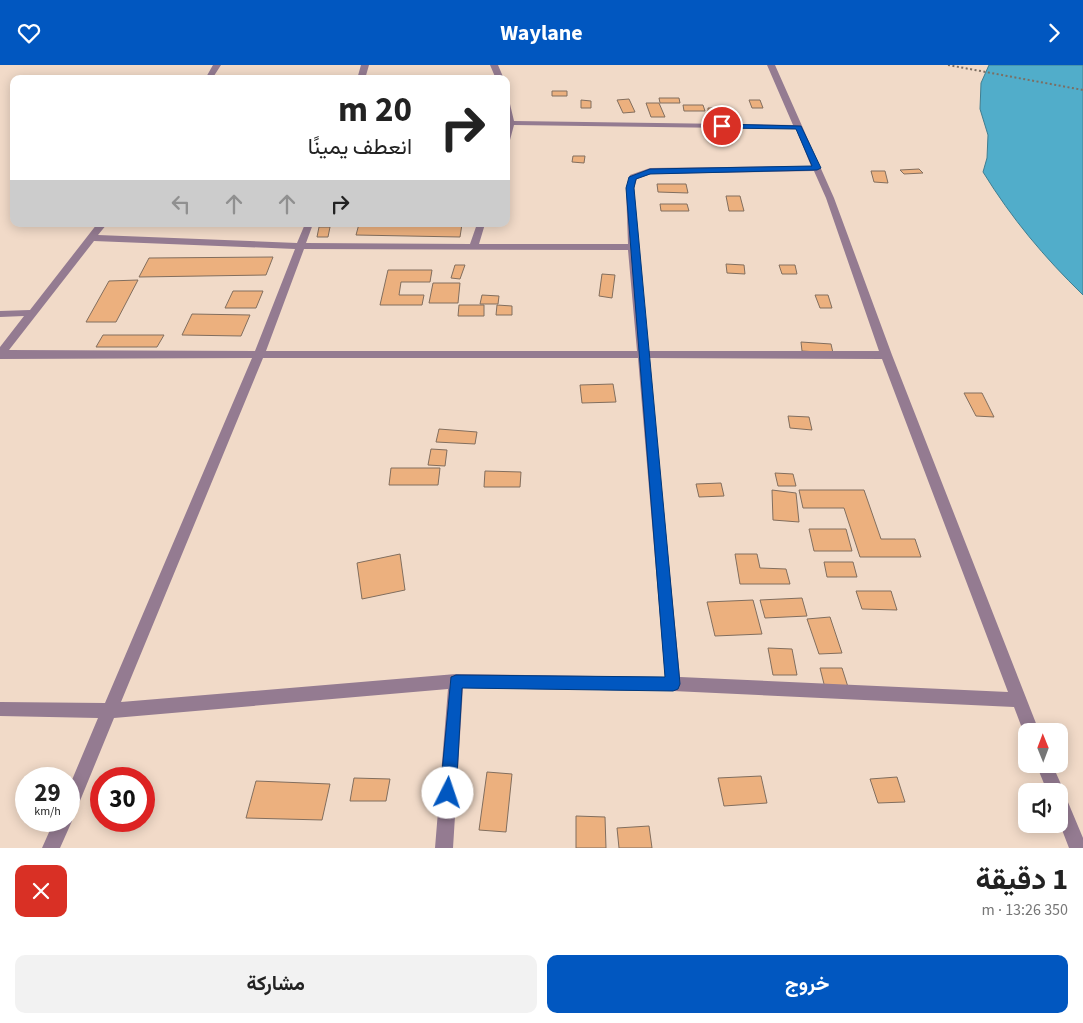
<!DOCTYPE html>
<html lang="ar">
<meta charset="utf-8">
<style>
:root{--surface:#fff;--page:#f2f2f2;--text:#222;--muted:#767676;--accent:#0157c0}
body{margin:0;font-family:"Source Sans 3",Vazirmatn,sans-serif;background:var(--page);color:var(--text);direction:rtl;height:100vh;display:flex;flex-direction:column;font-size:19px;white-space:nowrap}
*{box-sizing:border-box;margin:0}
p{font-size:16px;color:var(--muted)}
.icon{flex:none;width:28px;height:28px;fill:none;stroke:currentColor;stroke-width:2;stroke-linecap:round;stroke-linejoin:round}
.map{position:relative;height:783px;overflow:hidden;direction:ltr}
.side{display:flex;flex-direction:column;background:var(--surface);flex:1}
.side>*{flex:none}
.hud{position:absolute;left:10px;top:10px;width:500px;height:152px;border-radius:10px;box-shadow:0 2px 12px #0003;direction:rtl;background:#fff;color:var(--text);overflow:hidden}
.needle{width:32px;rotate:359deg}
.controls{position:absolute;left:1018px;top:658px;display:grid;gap:10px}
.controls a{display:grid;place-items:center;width:50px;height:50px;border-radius:10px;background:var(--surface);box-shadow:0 2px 12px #0003;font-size:25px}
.speed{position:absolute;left:15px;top:702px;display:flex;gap:10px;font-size:25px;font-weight:700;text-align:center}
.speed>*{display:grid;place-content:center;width:65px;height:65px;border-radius:50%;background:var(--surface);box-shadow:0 2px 12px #0003;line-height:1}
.speed small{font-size:12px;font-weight:400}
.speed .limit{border:8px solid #d22;background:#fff;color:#111}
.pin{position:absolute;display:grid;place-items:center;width:42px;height:42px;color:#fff;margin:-21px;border:2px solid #fff;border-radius:50%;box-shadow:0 1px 5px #0007}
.me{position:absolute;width:55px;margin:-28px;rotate:4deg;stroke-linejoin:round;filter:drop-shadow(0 0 4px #0008)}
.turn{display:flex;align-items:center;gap:18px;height:105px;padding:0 15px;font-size:22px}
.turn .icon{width:65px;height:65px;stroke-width:2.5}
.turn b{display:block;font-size:35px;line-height:42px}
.lanes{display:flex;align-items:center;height:48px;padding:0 15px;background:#0003;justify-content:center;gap:25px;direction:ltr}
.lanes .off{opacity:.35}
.round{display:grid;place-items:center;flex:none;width:52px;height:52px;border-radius:10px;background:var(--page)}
.overview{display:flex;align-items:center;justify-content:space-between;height:85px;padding:0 15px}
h1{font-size:30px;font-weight:700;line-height:38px}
.action{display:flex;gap:10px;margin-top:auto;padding:10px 15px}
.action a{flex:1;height:58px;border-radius:10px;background:var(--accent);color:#fff;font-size:20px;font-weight:700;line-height:58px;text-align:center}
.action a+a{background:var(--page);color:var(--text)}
header{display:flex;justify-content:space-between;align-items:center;height:65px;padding:0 15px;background:var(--accent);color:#fff;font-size:22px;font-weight:700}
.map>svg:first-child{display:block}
</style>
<header><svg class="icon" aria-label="forward" viewBox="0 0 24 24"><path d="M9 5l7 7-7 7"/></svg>Waylane<svg class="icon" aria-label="heart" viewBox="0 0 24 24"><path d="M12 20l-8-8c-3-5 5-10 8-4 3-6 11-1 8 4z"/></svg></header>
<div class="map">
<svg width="1083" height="783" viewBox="0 0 1083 783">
<rect width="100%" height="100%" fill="#f1dac8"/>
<path fill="#51adca" stroke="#407e91" d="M989,0H1083V230C1044,192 1012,154 983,107L987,93L988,70L980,44L981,18Z"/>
<path fill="#ecb07e" stroke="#826e5e" d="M552,26H567V31H552Z
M659,33H679L680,38H660Z
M629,34L635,47L623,48L617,35Z
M581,35L591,36V43H581Z
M749,35H760L763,43H752Z
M646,38H659L665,52H651Z
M683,40H703L705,46H684Z
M708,43H721L722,49L708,48Z
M573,91H585L584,98L572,97Z
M919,104L923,108L904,109L900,105Z
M871,106H885L888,118L874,117Z
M657,119H686L688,128L658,127Z
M726,131H740L744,146H729Z
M660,139H687L689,146H661Z
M359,159H462L460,172L356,170Z
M319,162H330L328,172H317Z
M273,192L266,210L139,212L149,193Z
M726,199L744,200L745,209L727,208Z
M455,200H465L460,214L451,213Z
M779,200H795L797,209H782Z
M388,205H432L430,217H401L399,230H424L422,240H380Z
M602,209L615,210L612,233L599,231Z
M138,215L116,257H86L109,216Z
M433,218H460L458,238H429Z
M233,226H263L256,243H225Z
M482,230L499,231L498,239H480Z
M815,230H828L832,243H820Z
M459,240H484V251H458Z
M497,240L512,241V250H496Z
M192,249L250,250L241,271L182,270Z
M103,270H164L157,282H96Z
M801,277L831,279L833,288L802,286Z
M613,319L616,337L582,338L580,320Z
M964,328H982L994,352L976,351Z
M788,351L809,352L812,365L790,363Z
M439,364L477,367L475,379L436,377Z
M431,384L447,385L445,401L428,400Z
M391,403H440L438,420H389Z
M485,406L521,407L520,422H484Z
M775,408L793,409L796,421H778Z
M721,418L724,431L699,432L696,419Z
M772,425L796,428L799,457L773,455Z
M799,425H864L881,474H915L921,492H860L844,443H803Z
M809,464H846L852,486H814Z
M400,489L405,525L362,534L357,498Z
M735,489H757L760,503L786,504L790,519H740Z
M824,497H853L857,512H827Z
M856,526H891L897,545L862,544Z
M802,533L807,551L765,553L760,535Z
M753,535L762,569L715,571L707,537Z
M830,552L842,588L819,589L807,554Z
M768,583L792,584L797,610H773Z
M820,603H842L848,622L825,623Z
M487,707L512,709L506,767L479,765Z
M761,711L767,738L724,741L718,713Z
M897,712L905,737L878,738L870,714Z
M354,713L390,714L386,736H350Z
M256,716L330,719L322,755L246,753Z
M576,751L605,752L606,783H576Z
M649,761L652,783H619L617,763Z"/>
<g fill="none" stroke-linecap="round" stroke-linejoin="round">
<path stroke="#7c6e62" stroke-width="2" stroke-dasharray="2 2.5" stroke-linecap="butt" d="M948,0L1083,25"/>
<path fill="#947b91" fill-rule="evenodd" d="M213,0H221L212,14H205Z
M361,0H369L365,14H357Z
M490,0H498L504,14H496Z
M767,0H775L834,133L892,290L1039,666H1026L1025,671L1014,642L673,626L463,623L453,783H435L448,624L114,653L75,748L69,750L72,756L60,783H42L54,756H69V722L98,653L0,651V637L105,638L252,293L0,294V282L24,251L0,252V246L30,245L97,159H107L98,170L297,178L305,159H313L306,178L470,179L477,159H485L479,179H628L626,123L630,110L650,103L811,101L796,64L514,60L510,75L506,77V37L510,39L514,56L793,60ZM814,106L826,133L879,286H648L634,123L637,114L651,109ZM94,176L295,184L255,286L9,285ZM304,184L628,185L637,286H266ZM263,293H638L665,612L456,609L121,637ZM649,293L882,294L1008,627L680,612Z
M1036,699H1052L1064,726L1062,729L1065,730L1083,773V783H1069L1059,757V726H1047Z"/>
</g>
<path fill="#0157c0" stroke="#01397d" d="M719,59L801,61L821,103L817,105L650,109L636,114L634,123L680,619L678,624L673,626L462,623L456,728L453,733L448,735L442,733L440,728L451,612L456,610L665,612L626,123L629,112L650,104L812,101L796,64L722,63Z"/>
</svg>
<div class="controls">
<a><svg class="needle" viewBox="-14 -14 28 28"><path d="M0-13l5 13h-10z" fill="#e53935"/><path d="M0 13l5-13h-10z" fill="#767676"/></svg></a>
<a><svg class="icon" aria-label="sound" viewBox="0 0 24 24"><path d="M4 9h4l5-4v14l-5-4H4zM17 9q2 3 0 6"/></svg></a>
</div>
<div class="speed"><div>29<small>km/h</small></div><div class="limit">30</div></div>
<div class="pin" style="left:722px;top:61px;background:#d93025"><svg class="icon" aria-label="arrive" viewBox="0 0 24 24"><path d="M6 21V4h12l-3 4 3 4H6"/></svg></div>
<svg class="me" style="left:448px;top:728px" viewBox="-20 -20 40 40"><circle r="19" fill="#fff"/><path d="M0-13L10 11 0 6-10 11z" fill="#0157c0"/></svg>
<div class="hud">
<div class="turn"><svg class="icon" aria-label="right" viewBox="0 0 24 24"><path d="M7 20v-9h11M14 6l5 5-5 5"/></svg><div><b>20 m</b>انعطف يمينًا</div></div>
<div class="lanes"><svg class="icon off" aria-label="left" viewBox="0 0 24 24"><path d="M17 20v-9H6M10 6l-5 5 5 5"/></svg><svg class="icon off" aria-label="ahead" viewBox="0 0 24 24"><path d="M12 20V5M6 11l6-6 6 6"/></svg><svg class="icon off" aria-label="ahead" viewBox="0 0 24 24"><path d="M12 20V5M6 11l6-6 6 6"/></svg><svg class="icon" aria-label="right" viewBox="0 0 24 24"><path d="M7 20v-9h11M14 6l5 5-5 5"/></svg></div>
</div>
</div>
<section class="side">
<div class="overview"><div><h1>1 دقيقة</h1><p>350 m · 13:26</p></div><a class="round" style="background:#d93025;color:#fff"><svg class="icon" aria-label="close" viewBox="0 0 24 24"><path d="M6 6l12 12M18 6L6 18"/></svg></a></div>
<div class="action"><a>خروج</a><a>مشاركة</a></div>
</section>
